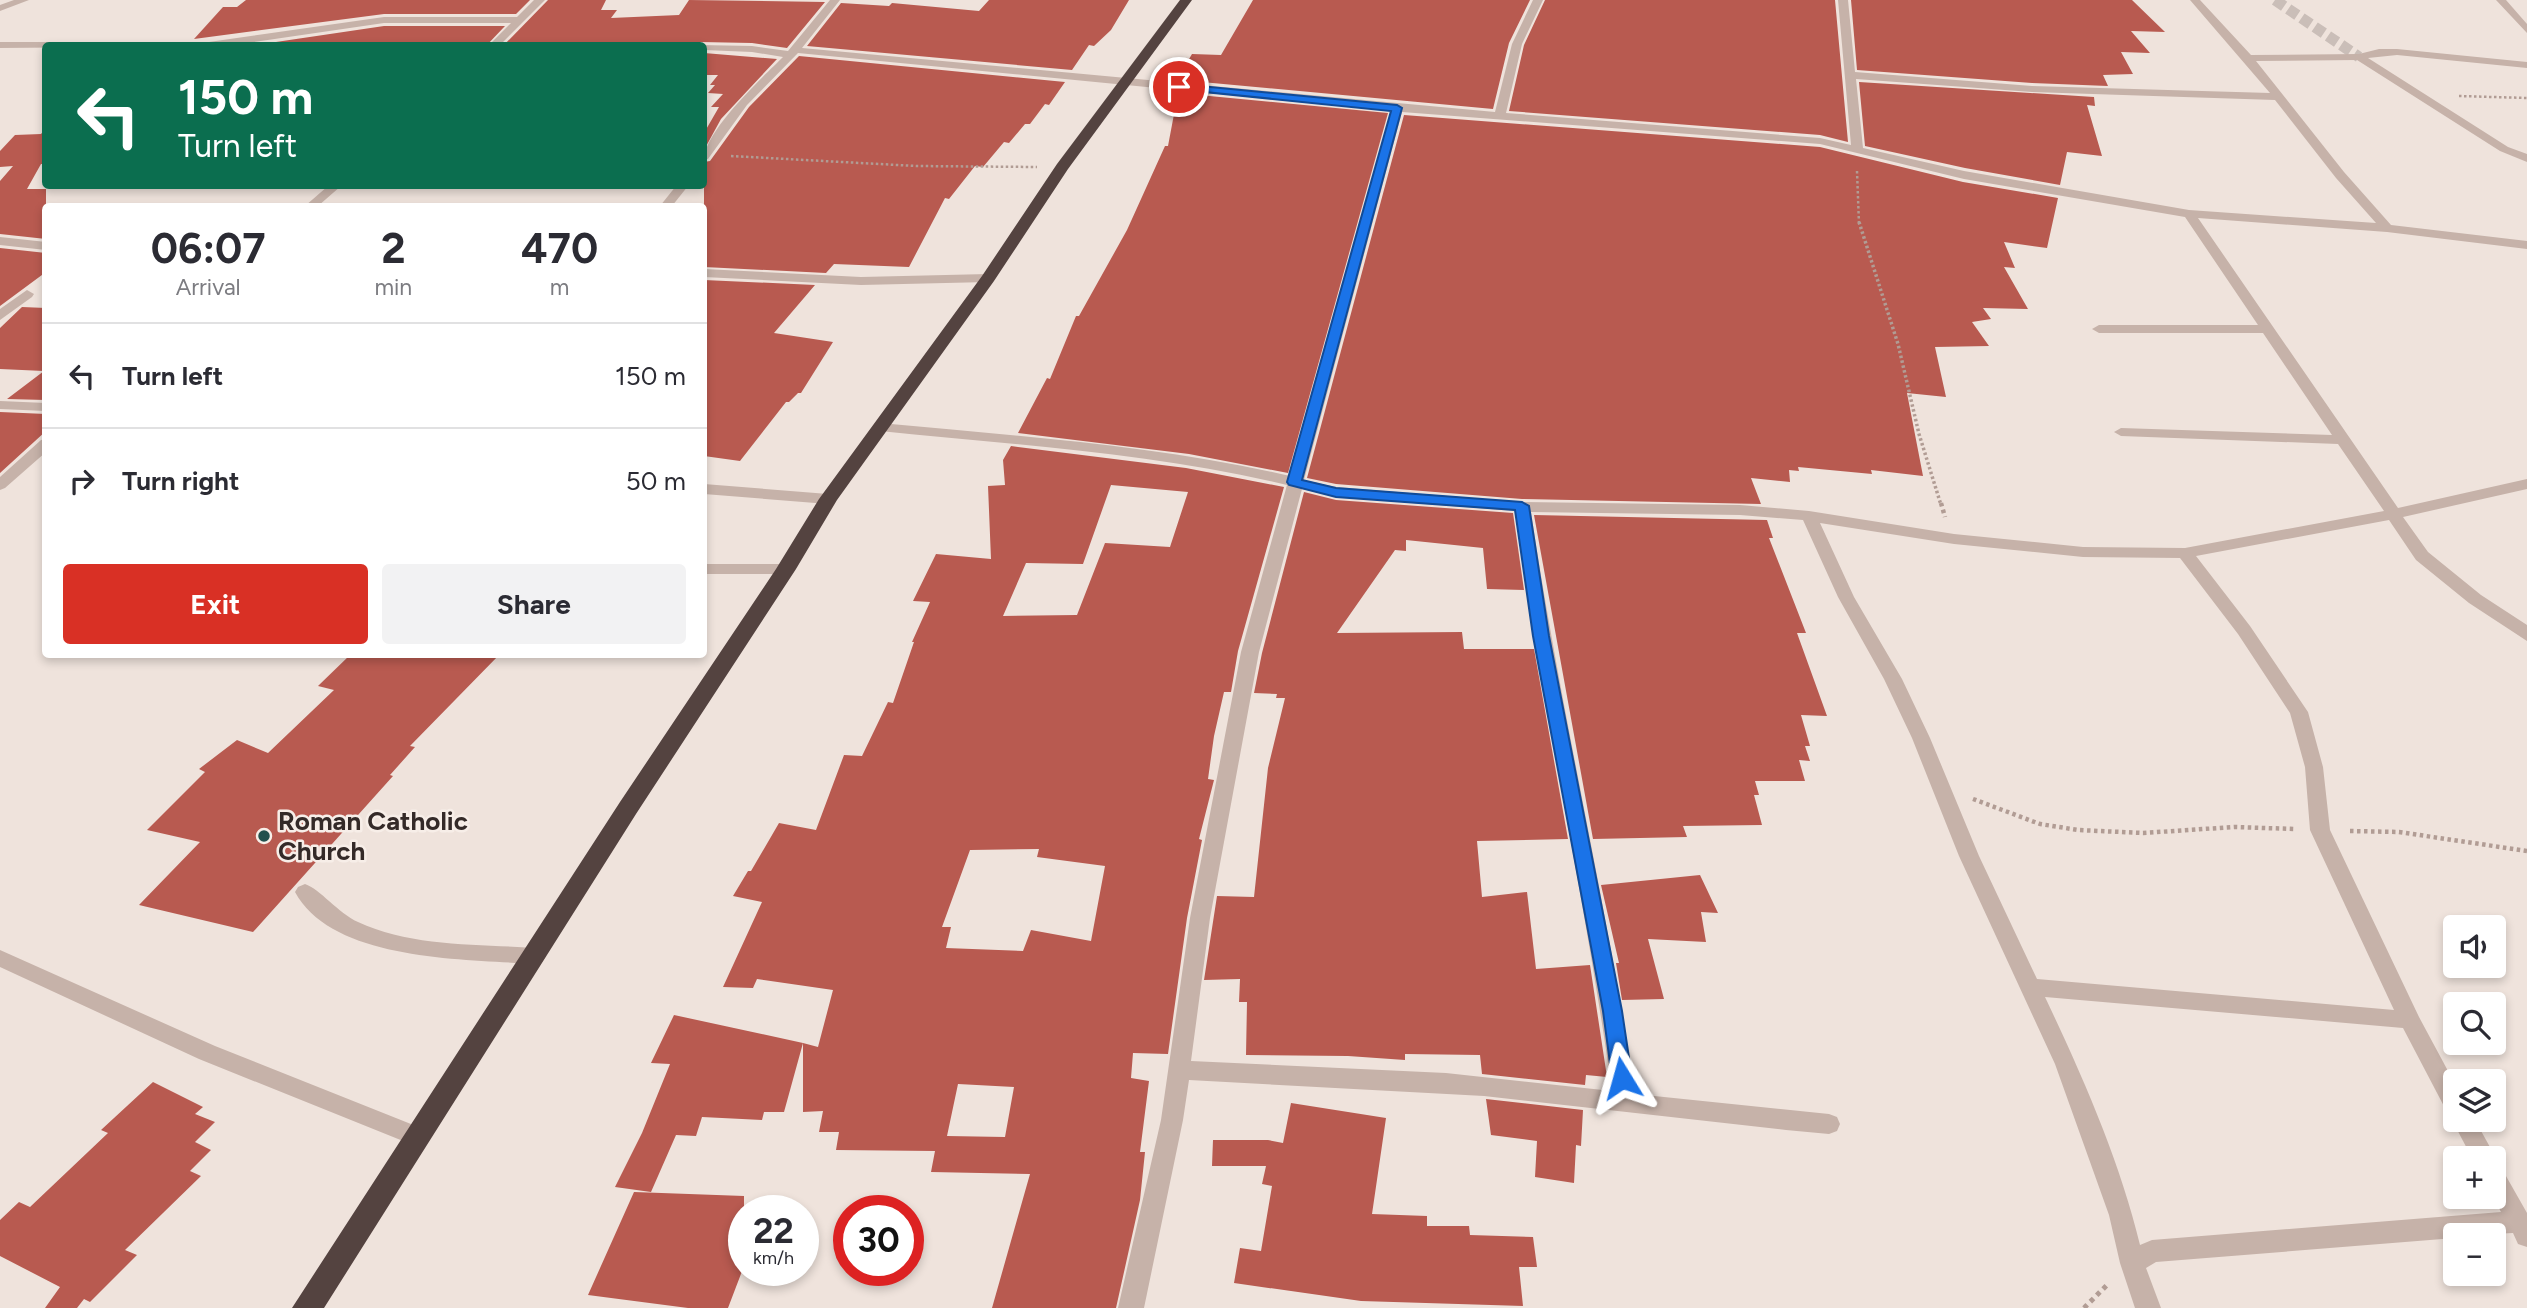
<!DOCTYPE html>
<meta charset="utf-8">
<style>
:root{--surface:#fff;--page:#f2f2f3;--text:#2b2b33;--muted:#7c7c81;--line:#e1e1e2;--accent:#d93025}
body{margin:0;font-family:Figtree,sans-serif;background:var(--page);color:var(--text);height:100vh;display:flex;flex-direction:column;font-size:26px;white-space:nowrap}
*{box-sizing:border-box;margin:0}
p{font-size:23px;color:var(--muted)}
.icon{flex:none;width:38px;height:38px;fill:none;stroke:currentColor;stroke-width:2;stroke-linecap:round;stroke-linejoin:round}
.map{position:relative;flex:1;overflow:hidden}
.details{position:absolute;left:42px;top:203px;width:665px;height:455px;display:flex;flex-direction:column;background:var(--surface);border-radius:7px;box-shadow:0 4px 10px #0003}
.details>*{flex:none}
.top-card{position:absolute;left:42px;top:42px;width:665px;height:147px;border-radius:7px;box-shadow:0 4px 10px #0003;background:#0b6e4f;color:#fff;overflow:hidden}
.fabs{position:absolute;left:2443px;top:915px;display:grid;gap:14px}
.fabs a{display:grid;place-items:center;width:63px;height:63px;border-radius:7px;background:var(--surface);box-shadow:0 4px 10px #0003;font-size:35px}
.speed{position:absolute;left:728px;top:1195px;display:flex;gap:14px;font-size:35px;font-weight:700;text-align:center}
.speed>*{display:grid;place-content:center;width:91px;height:91px;border-radius:50%;background:var(--surface);box-shadow:0 4px 10px #0003;line-height:1}
.speed small{font-size:18px;font-weight:400}
.speed .limit{border:10px solid #d22;background:#fff;color:#111}
.pin{position:absolute;display:grid;place-items:center;width:60px;height:60px;color:#fff;margin:-30px;border:4px solid #fff;border-radius:50%;box-shadow:0 2px 7px #0007}
.me{position:absolute;width:77px;margin:-38px;rotate:352deg;stroke-linejoin:round;filter:drop-shadow(0 0 5px #0008)}
.turn{display:flex;align-items:center;gap:24px;height:147px;padding:0 21px;font-size:32px}
.turn .icon{width:91px;height:91px;stroke-width:2.5}
.turn b{display:block;font-size:49px;line-height:60px}
.eta{display:flex;justify-content:space-evenly;align-items:center;height:119px;text-align:center}
.eta b{font-size:42px;font-weight:700;line-height:49px}
.button{display:flex;gap:14px;margin-top:auto;padding:14px 21px}
.button a{flex:1;height:80px;border-radius:7px;background:var(--accent);color:#fff;font-size:28px;font-weight:700;line-height:80px;text-align:center}
.button a+a{background:var(--page);color:var(--text)}
ul{padding:0;list-style:none}
li{display:flex;align-items:center;gap:21px;height:105px;padding:0 21px;border-top:2px solid var(--line)}
li div{flex:1}
li b{display:block;font-size:26px}
li em{font-style:normal}
.map>svg:first-child{display:block}
</style>
<div class="map">
<svg width="2527" height="1308" viewBox="0 0 2527 1308">
<rect width="100%" height="100%" fill="#efe3dc"/>
<path fill="#b85a50" fill-rule="evenodd" d="M246,0H530L516,14H384L194,39L223,7H237Z
M548,0H606L601,10H617L611,18L679,15L689,0L825,2L787,48L752,43L700,42L698,46H503Z
M989,0H1129L1111,30L1094,46L1089,45L1072,70L807,46L841,3L889,6L892,3L979,11Z
M1253,0H1530L1509,43L1493,109L1180,80L1182,71L1192,54L1221,55Z
M1545,0H1835L1848,142L1820,135L1509,111L1524,45Z
M1851,0H2132L2165,32L2131,31L2150,53L2121,52L2133,74L2103,75L2108,86L2032,83L1857,70Z
M384,26H505L486,46H249Z
M704,53L777,59L721,119L704,150V133L719,107H711L723,94L708,93L715,85H710L718,75H704Z
M799,56L1065,82L1049,105L1045,104L1030,124H1025L1009,143L1004,142L983,167L975,166L949,199L945,198L909,267L834,264L826,273L704,267V162L710,161L749,107Z
M1859,82L2094,97L2095,106L2087,105L2102,156L2067,152L2060,185L1965,168L1865,146Z
M1178,93L1388,113L1288,473L1189,454L1018,433L1047,378L1050,379L1076,316H1079L1127,230L1165,146H1168Z
M1404,115L1820,147L1963,182L2058,198L2047,248L2004,242L2015,268L2004,267L2028,309L1983,308L1991,319L1972,322L1989,346L1935,347L1946,397L1907,393L1923,476L1871,470L1872,474L1798,467L1799,471L1789,470L1790,482L1751,478L1761,504L1522,499L1336,484L1307,478Z
M46,128V164H41L27,189H46V239L0,234V181L13,166L0,167V151L15,135L41,134Z
M0,248L46,253V272L0,306Z
M704,280L815,285L774,333L833,342L801,393H798L789,402H786L740,461L704,456Z
M22,307L46,308V400L7,399L44,371L0,369V328Z
M0,412L46,414V431L0,473Z
M1011,446L1186,468L1284,487L1238,651L1231,692H1224L1214,736L1208,779L1214,780L1199,839L1202,840L1187,918L1168,1054L1133,1053L1131,1078L1149,1081L1140,1152H1145L1140,1200L1116,1308H992L1030,1174L931,1172L935,1151L836,1150L839,1132H819L823,1111L803,1112V1043L818,1047L833,990L757,979L753,988L723,987L762,902L733,896L748,871H751L779,823L816,830L844,755L862,756L888,702L893,703L914,642H912L930,602L913,601L936,554L991,559L988,486L1005,485L1003,460ZM1111,485L1188,492L1170,547L1105,543L1077,615L1003,616L1026,563L1083,564ZM1039,849L1037,857L1105,866L1091,941L1031,930L1023,951L946,948L951,927H942L970,850ZM958,1084L1014,1087L1005,1137L947,1136Z
M1304,492L1336,500L1513,513L1524,590L1487,589L1483,548L1406,540V551L1395,550L1337,633L1462,632L1464,649H1534L1568,839L1477,841L1482,897L1527,892L1536,969L1590,965L1607,1077L1586,1075L1585,1085L1482,1074L1480,1055L1405,1054V1060L1348,1056L1246,1055L1247,1002H1239L1240,979L1204,980L1217,896L1254,897L1268,768L1285,698H1276L1277,694L1254,693L1262,653Z
M1534,515L1767,520L1773,538H1769L1806,633H1797L1827,716L1801,715L1810,746H1805L1810,761L1799,760L1805,781H1755L1759,795H1754L1762,825L1683,826L1687,837L1593,839Z
M351,654H500L410,746L415,747L390,775L393,776L253,932L139,905L200,842L147,830L205,772L199,769L237,740L268,753L334,690L318,686Z
M1700,875L1718,913L1701,912L1706,942L1648,939L1664,999L1622,1000L1616,963H1619L1601,885Z
M674,1015L803,1043L784,1112H764L762,1120L702,1117L696,1136L676,1135L651,1192L615,1187L642,1133L670,1064L651,1063Z
M153,1082L203,1107L195,1114L215,1122L195,1142L211,1150L190,1171L201,1176L125,1250L137,1255L90,1302L84,1299L77,1308H45L60,1287L0,1256V1220L19,1202L30,1207L108,1133L101,1130Z
M1486,1099L1583,1110L1581,1146L1576,1145L1574,1183L1535,1177L1537,1141L1491,1135Z
M1291,1103L1386,1118L1372,1214L1427,1216V1226H1469L1470,1235L1533,1237L1537,1267H1519L1523,1306L1361,1301L1234,1283L1240,1248L1261,1251L1272,1186L1262,1184L1266,1166H1212L1213,1140H1268L1283,1143Z
M634,1192L744,1196V1266L728,1308H688L588,1295Z"/>
<g fill="none" stroke-linecap="round" stroke-linejoin="round">
<path stroke="#cabeb8" stroke-width="11" stroke-dasharray="11 5" stroke-linecap="butt" d="M2275,0L2359,57"/>
<path stroke="#b19c94" stroke-width="2.5" stroke-dasharray="2.5 2.5" stroke-linecap="butt" d="M2459,96L2527,98
M731,156L916,166L1037,167
M1857,171L1859,224"/>
<path stroke="#b19c94" stroke-width="3.5" stroke-dasharray="2.5 2.5" stroke-linecap="butt" d="M1859,222L1898,344L1919,434L1941,505"/>
<path stroke="#b19c94" stroke-width="4.5" stroke-dasharray="3.5 3.5" stroke-linecap="butt" d="M1941,503L1945,517
M1973,799L2040,824L2078,830L2143,833L2234,827L2295,829
M2350,831L2399,832L2527,851"/>
<path stroke="#b19c94" stroke-width="5" stroke-dasharray="4.5 4.5" stroke-linecap="butt" d="M2084,1308L2108,1284"/>
<path fill="#c6b2a9" fill-rule="evenodd" d="M14,0H29L0,11V5Z
M534,0H545L499,46H488L511,23H384L227,46L0,48V42H209L384,17H517Z
M830,0H840L802,48L1495,112L1512,44L1533,0H1543L1522,44L1506,113L1820,138L1851,145L1838,0H1848L1855,72L2032,86L2270,93L2190,0H2200L2251,55L2359,54L2379,49H2397L2527,62V68L2397,55L2368,58L2508,147L2527,154V162L2500,151L2357,60L2256,61L2344,172L2391,225L2527,241V249L2387,232L2198,218L2398,508L2527,479V489L2403,517L2428,552L2481,595L2527,625V641L2469,603L2416,560L2389,520L2196,556L2250,626L2308,712L2323,767L2330,830L2419,1017L2455,1084V1120H2475L2496,1158L2494,1162V1158H2472L2452,1120L2454,1114L2447,1112L2403,1028L2045,997C2082,1075 2120,1161 2140,1245L2152,1240L2501,1212L2493,1197L2494,1166L2502,1169L2527,1213V1247L2518,1244L2513,1233L2455,1236V1238L2156,1262L2146,1268L2161,1308H2135L2120,1263L2109,1215L2055,1064L1959,856L1912,738L1884,679L1838,597L1803,520L1740,515L1531,512C1560,707 1606,899 1635,1094L1829,1114L1837,1117L1840,1124L1837,1131L1829,1134L1786,1130L1484,1096L1189,1080L1183,1120L1144,1308H1118L1161,1120L1190,918L1241,652L1287,485C1154,453 1016,445 880,431L873,427L880,423C1017,436 1155,445 1290,476L1391,111L798,53L747,105L708,159L704,160C704,131 762,78 783,57L752,52L704,50V46L700,45L752,46L788,51ZM1856,79L2032,92L2275,100L2336,178L2376,223L2189,210L1964,171L1863,148ZM1402,112L1820,144L1964,179L2185,217L2258,325H2099L2092,329L2099,333H2263L2332,435L2121,428L2114,432L2121,436L2338,444L2384,511L2185,548L2083,547L1954,534L1809,511L1740,505L1522,502L1336,487L1304,480ZM1302,489L1336,497L1515,511C1542,705 1585,897 1612,1091L1446,1073L1191,1061L1210,918L1259,652ZM1820,523L1954,544L2083,557L2180,558L2238,634L2290,713L2305,767L2310,830L2394,1010L2037,979L1979,856L1930,738L1902,679L1854,597Z
M2496,0H2506L2527,24V33Z
M328,186H341L318,206H305Z
M676,186H688L672,206H660Z
M0,237L46,242V250L0,245Z
M704,269L861,277L988,274L995,278L988,282L861,285L704,277Z
M27,290L34,294L32,297L0,320V309Z
M0,401L46,403V411L0,409Z
M46,439V452L5,488L0,490V477L41,440Z
M704,484L828,494L836,499L828,504L704,494Z
M704,564H786L794,569L786,574H704Z
M305,884C320,889 338,913 358,922C411,947 478,944 535,948L542,950L546,956L542,962L535,964C467,959 333,962 295,892L298,887Z
M0,950L215,1046L426,1130L430,1137L426,1144L418,1147L199,1059L0,967Z"/>
<path fill="#544340" fill-rule="evenodd" d="M1180,0H1192L1068,169L994,281L837,500L796,569L636,814L324,1308H292L620,802L776,569L819,499L982,276L1057,164Z"/>
</g>
<path fill="#1a73e8" stroke="#114b97" stroke-width="2" d="M1179,84L1397,105L1402,108L1302,480L1336,488L1522,502L1529,506L1549,636L1622,1011L1632,1078L1629,1084L1622,1087L1615,1084L1612,1078L1603,1011L1533,636L1515,510L1336,497L1289,485L1287,482L1391,111L1175,89L1174,87Z"/>
<circle fill="#22504d" stroke="#f7eee8" stroke-width="2.5" cx="264" cy="836" r="7"/>
<g text-anchor="middle" stroke-width="5" stroke-linejoin="round" paint-order="stroke">
<g font-size="26" font-weight="bold" fill="#342a28" stroke="#f7eee8" text-anchor="start">
<text x="278" y="830">Roman Catholic<tspan x="278" dy="30">Church</tspan></text>
</g>
</g>
</svg>
<div class="fabs">
<a><svg class="icon" aria-label="sound" viewBox="0 0 24 24"><path d="M4 9h4l5-4v14l-5-4H4zM17 9q2 3 0 6"/></svg></a>
<a><svg class="icon" aria-label="search" viewBox="0 0 24 24"><circle cx="10" cy="10" r="6"/><path d="M15 15l6 6"/></svg></a>
<a><svg class="icon" aria-label="layers" viewBox="0 0 24 24"><path d="M12 4l9 5-9 5-9-5zM3 14l9 5 9-5"/></svg></a>
<a>+</a>
<a>−</a>
</div>
<div class="speed"><div>22<small>km/h</small></div><div class="limit">30</div></div>
<div class="pin" style="left:1179px;top:87px;background:#d93025"><svg class="icon" aria-label="arrive" viewBox="0 0 24 24"><path d="M6 21V4h12l-3 4 3 4H6"/></svg></div>
<svg class="me" style="left:1622px;top:1078px" viewBox="-20 -20 40 40"><path d="M0-17L14 15 0 8-14 15z" fill="#1a73e8" stroke="#fff" stroke-width="4"/></svg>
<div class="top-card">
<div class="turn"><svg class="icon" aria-label="left" viewBox="0 0 24 24"><path d="M17 20v-9H6M10 6l-5 5 5 5"/></svg><div><b>150 m</b>Turn left</div></div>
</div>
<section class="details">
<div class="eta">
<div><b>06:07</b><p>Arrival</p></div>
<div><b>2</b><p>min</p></div>
<div><b>470</b><p>m</p></div>
</div>
<ul>
<li><svg class="icon" aria-label="left" viewBox="0 0 24 24"><path d="M17 20v-9H6M10 6l-5 5 5 5"/></svg><div><b>Turn left</b></div><em>150 m</em></li>
<li><svg class="icon" aria-label="right" viewBox="0 0 24 24"><path d="M7 20v-9h11M14 6l5 5-5 5"/></svg><div><b>Turn right</b></div><em>50 m</em></li>
</ul>
<div class="button"><a>Exit</a><a>Share</a></div>
</section>
</div>
